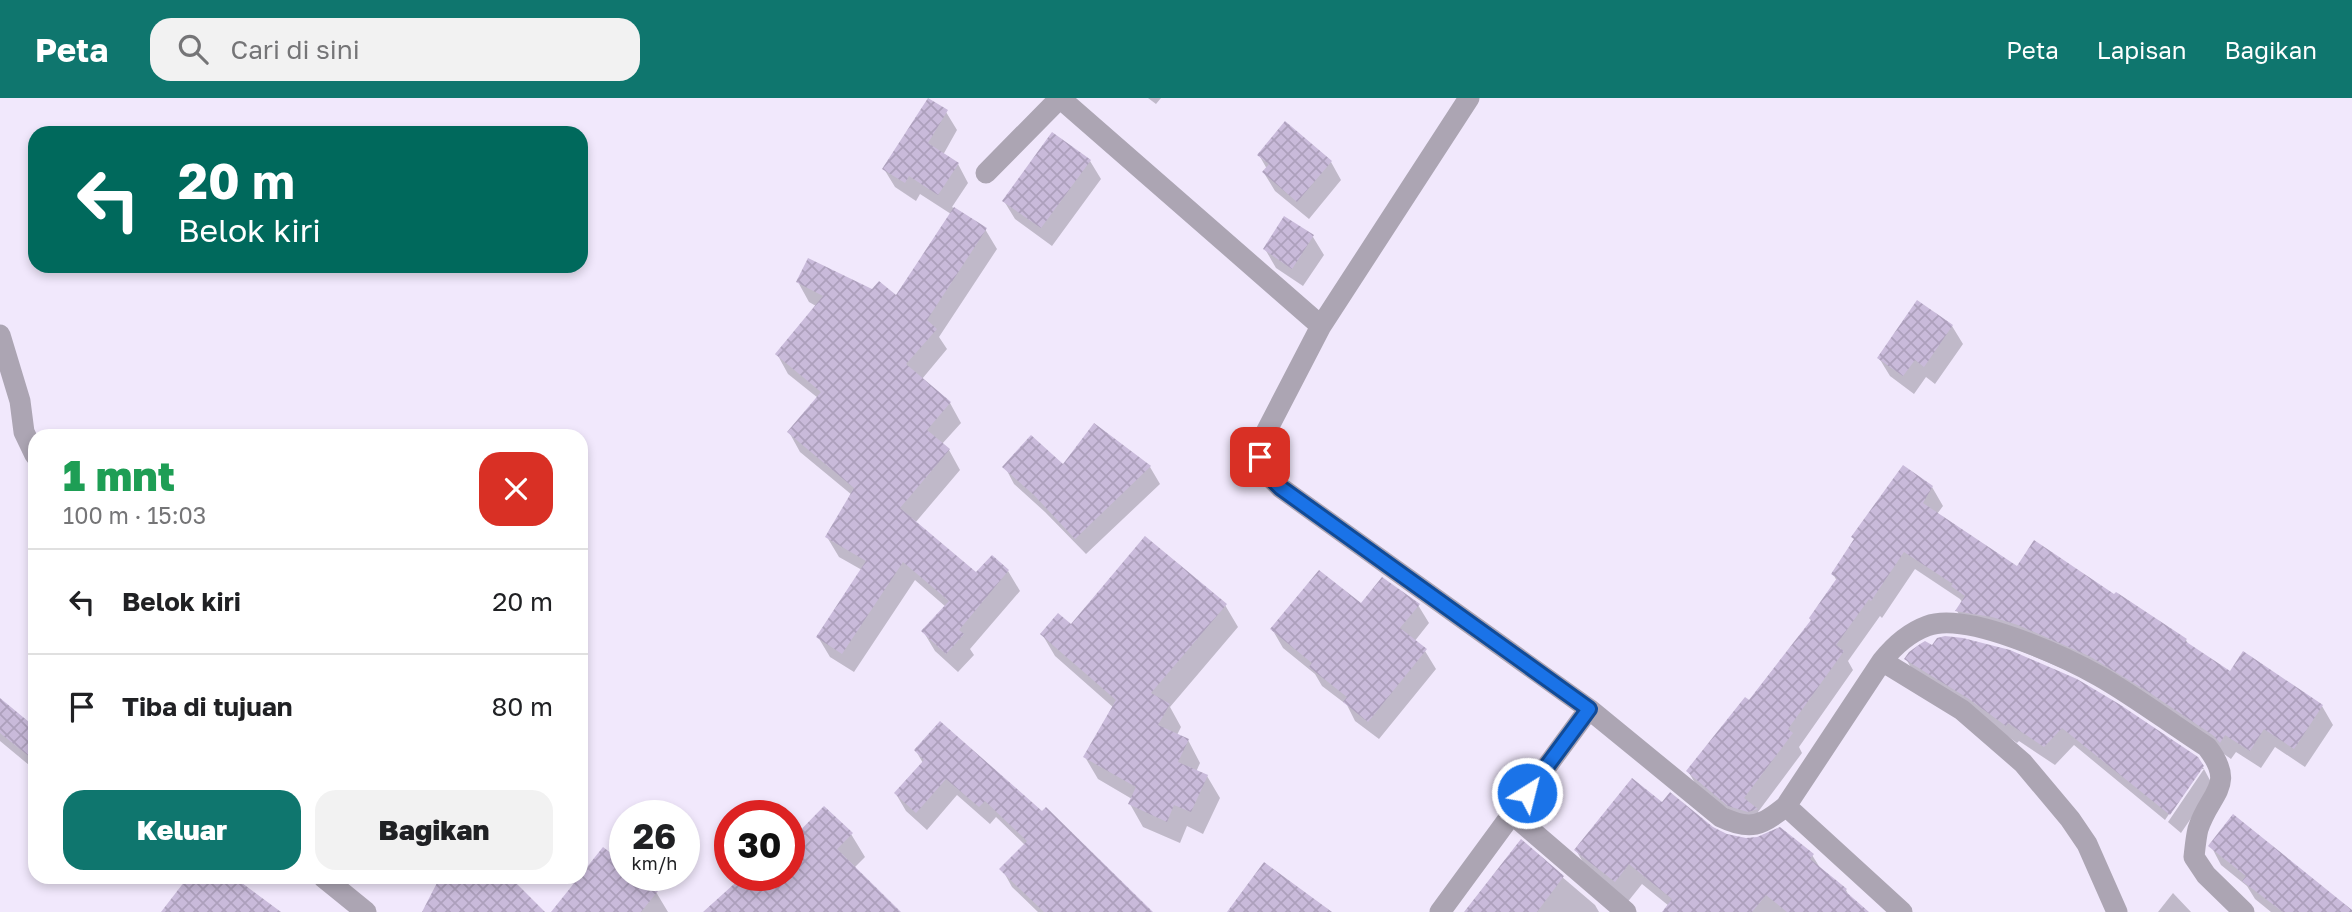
<!DOCTYPE html>
<html lang="id">
<meta charset="utf-8">
<style>
:root{--surface:#fff;--page:#f2f2f2;--text:#202124;--muted:#757577;--line:#e0e0e0;--accent:#0f766e}
body{margin:0;font-family:"Golos Text",sans-serif;background:var(--page);color:var(--text);height:100vh;display:flex;flex-direction:column;font-size:26px;white-space:nowrap}
*{box-sizing:border-box;margin:0}
p{font-size:23px;color:var(--muted)}
.icon{flex:none;width:38px;height:38px;fill:none;stroke:currentColor;stroke-width:2;stroke-linecap:round;stroke-linejoin:round}
.map{position:relative;flex:1;overflow:hidden}
.panel{position:absolute;left:28px;top:331px;width:560px;height:455px;display:flex;flex-direction:column;background:var(--surface);border-radius:21px;box-shadow:0 4px 10px #0003}
.panel>*{flex:none}
.guide{position:absolute;left:28px;top:28px;width:560px;height:147px;border-radius:21px;box-shadow:0 4px 10px #0003;background:#00695c;color:#fff;overflow:hidden}
.speed{position:absolute;left:609px;top:702px;display:flex;gap:14px;font-size:35px;font-weight:700;text-align:center}
.speed>*{display:grid;place-content:center;width:91px;height:91px;border-radius:50%;background:var(--surface);box-shadow:0 4px 10px #0003;line-height:1}
.speed small{font-size:18px;font-weight:400}
.speed .limit{border:10px solid #d22;background:#fff;color:#111}
.pin{position:absolute;display:grid;place-items:center;width:60px;height:60px;color:#fff;margin:-30px;border-radius:14px;box-shadow:0 4px 10px #0006}
.me{position:absolute;width:77px;margin:-38px;rotate:36deg;stroke-linejoin:round;filter:drop-shadow(0 0 5px #0008)}
.turn{display:flex;align-items:center;gap:24px;height:147px;padding:0 35px;font-size:32px}
.turn .icon{width:91px;height:91px;stroke-width:2.5}
.turn b{display:block;font-size:49px;line-height:60px}
.round{display:grid;place-items:center;flex:none;width:74px;height:74px;border-radius:21px;background:var(--page)}
.summary{display:flex;align-items:center;justify-content:space-between;height:119px;padding:0 35px}
h1{font-size:42px;font-weight:800;line-height:52px;color:#1e9e55}
.primary-button{display:flex;gap:14px;margin-top:auto;padding:14px 35px}
.primary-button a{flex:1;height:80px;border-radius:21px;background:var(--accent);color:#fff;font-size:28px;font-weight:800;line-height:80px;text-align:center}
.primary-button a+a{background:var(--page);color:var(--text)}
ul{padding:0;list-style:none}
li{display:flex;align-items:center;gap:21px;height:105px;padding:0 35px;border-top:2px solid var(--line)}
li div{flex:1}
li b{display:block;font-size:26px}
li em{font-style:normal}
header{display:flex;align-items:center;gap:42px;box-sizing:border-box;height:98px;padding:0 35px;background:var(--accent);color:#fff}
header strong{font-size:33px}
nav{display:flex;gap:38px;margin-inline-start:auto;font-size:24px}
.search{width:490px;height:63px;background:var(--page);display:flex;align-items:center;gap:18px;box-sizing:border-box;padding:0 24px;border-radius:21px;color:var(--muted);font-size:26px}
.map>svg:first-child{display:block}
</style>
<header>
<strong>Peta</strong>
<div class="search"><svg class="icon" aria-label="search" viewBox="0 0 24 24"><circle cx="10" cy="10" r="6"/><path d="M15 15l6 6"/></svg>Cari di sini</div>
<nav><a>Peta</a><a>Lapisan</a><a>Bagikan</a></nav>
</header>
<div class="map">
<svg width="2352" height="814" viewBox="0 0 2352 814">
<defs>
<pattern id="building-cross-hatch" width="8" height="8" patternUnits="userSpaceOnUse" patternTransform="scale(1.75)"><rect width="8" height="8" fill="#c9bada"/><path d="M0 0l8 8M0 8l8-8" fill="none" stroke="#ada0bc"/></pattern>
</defs>
<rect width="100%" height="100%" fill="#f1e8fc"/>
<path fill="#0003" d="M1148,0H1161L1156,6Z
M946,14L957,32L943,57L958,66L968,85L952,109L985,131L997,151L939,239L947,251L922,281L950,305L961,325L942,346L949,352L960,372L915,425L976,477L1008,473L1020,493L970,551L974,557L958,574L935,553L923,533L946,509L915,482L854,574L830,559L818,539L862,472L839,459L827,439L852,397L800,354L789,334L818,300L788,276L777,256L816,208L809,204L798,184L873,194L897,200L951,116L920,96L916,103L895,89L884,71Z
M1259,57L1331,64L1341,82L1309,121L1275,93L1264,75L1267,71Z
M1090,63L1101,81L1052,148L1015,121L1004,103Z
M1285,121L1313,139L1324,157L1303,188L1276,170L1265,151Z
M1952,228L1963,246L1935,286L1926,279L1914,296L1890,278L1879,260Z
M1005,369H1150L1160,386L1086,456L1045,414L1014,386Z
M1932,389L1943,408L1937,416L2017,470L2115,498L2186,542L2189,548L2230,575L2322,608L2333,627L2305,669L2275,649L2261,670L2236,654L2231,661L2160,611L1968,531L1957,513L1963,505L1960,501L1915,471L1882,520L1880,518L1848,563L1853,572L1799,649L1802,655L1758,714L1767,730L1760,732L1699,692L1688,673L1750,605L1812,523L1837,483L1833,476Z
M1225,507L1238,529L1170,609L1181,629L1177,637L1188,642L1200,665L1196,674L1207,678L1220,700L1203,736L1187,728L1180,745L1143,729L1130,706L1132,701L1098,681L1085,659L1114,610L1055,558L1042,536L1071,529Z
M1418,507L1429,525L1414,544L1425,553L1436,571L1379,641L1355,623L1347,607L1322,588L1315,576L1283,550L1272,531L1361,508Z
M1906,561L2196,660L2204,671H2200L2165,722L2074,647L2055,667L2019,643L2017,645L1981,619L1917,580Z
M0,602L35,631V672L0,643Z
M940,626L1127,814H1038L1012,789L1002,771L1025,747L996,719L990,726L957,697L927,732L906,713L896,696L923,665L916,653Z
M2204,671L2213,688L2181,735L2168,724Z
M1662,707L1727,738L1812,757L1822,773L1846,792L1850,800L1866,814H1664L1669,808L1642,786L1626,806L1588,773L1576,752Z
M851,736L865,759L854,770L892,807L746,777H789Z
M1521,744L1595,807L1599,814H1467Z
M2211,748L2350,814H2271L2255,801L2247,788L2221,767Z
M625,777H635L656,794L668,814H553Z
M2173,795L2191,814H2158Z"/>
<path fill="url(#building-cross-hatch)" d="M928,0L948,12L928,45L959,65L938,97L909,78L905,85L882,71Z
M1285,23L1332,63L1297,104L1262,74L1269,66L1257,57Z
M1052,34L1091,62L1041,130L1002,103Z
M954,109L987,130L927,222L937,231L906,266L951,304L927,332L950,351L900,410L976,474L992,457L1009,472L959,532L964,536L946,556L921,533L949,503L903,464L842,556L816,539L866,463L825,439L854,390L787,334L821,294L775,256L823,198L796,184L808,160L872,191L879,183L896,197Z
M1284,118L1314,137L1292,171L1263,151Z
M1917,202L1953,227L1924,269L1915,262L1903,278L1877,260Z
M1094,325L1151,368L1075,441L1034,397L1002,369L1031,337L1063,366Z
M1903,367L1933,388L1923,405L2017,468L2034,442L2114,496L2116,494L2187,541L2185,543L2230,573L2243,553L2323,607L2294,651L2264,631L2250,653L2225,637L2220,645L2214,638L2147,593L2089,558L2018,527L1992,519L1955,513L1965,498L1951,488L1953,486L1904,454L1871,503L1869,501L1836,547L1844,553L1788,631L1793,635L1744,700L1758,711L1748,714L1728,708L1686,673L1745,599L1749,602L1811,522L1809,520L1837,480L1831,476L1854,441L1851,439Z
M1145,438L1227,506L1151,595L1170,606L1158,627L1189,641L1178,664L1208,677L1191,714L1174,707L1167,724L1128,706L1136,689L1083,659L1116,602L1040,536L1058,515L1071,526Z
M1319,472L1361,505L1382,479L1420,506L1400,530L1427,551L1368,624L1343,604L1347,599L1309,569L1312,565L1270,531Z
M1945,538L1963,540L2010,552L2077,581L2119,606L2198,659L2204,668L2170,717L2062,630L2044,649L2008,625L2006,628L1969,601L1904,561L1909,554L1920,546L1925,543L1932,547L1937,540Z
M0,600L35,629V663L0,635Z
M940,623L1042,713L1046,709L1153,814H1044L999,771L1027,743L985,703L979,709L946,681L916,715L894,695L924,662L914,652Z
M1632,680L1662,704L1670,694L1713,729L1727,736L1746,740L1757,739L1780,729L1814,756L1810,761L1847,791L1845,793L1869,814H1787L1766,797L1752,814H1662L1672,801L1629,766L1615,784L1574,752Z
M824,708L853,735L837,751L901,814H703L744,777H789V744Z
M2233,716L2352,812V814H2283L2242,783L2246,778L2208,748Z
M1521,741L1564,778L1537,814H1464Z
M603,749L625,766V777H638L658,793L641,814H551Z
M1264,764L1332,814H1227Z
M188,779H234L281,814H161Z
M440,779H510L545,814H422Z"/>
<g fill="none" stroke-linecap="round" stroke-linejoin="round">
<path stroke="#aca5b3" stroke-width="21" d="M986,75L1060,0L1321,228
M0,237L20,303L24,334L35,357
M1882,563L1962,612L2023,665L2070,721L2087,746L2117,814
M1589,611L1721,719C1750,733 1762,728 1786,708L1882,563C1894,548 1908,535 1927,528C1966,513 2063,558 2099,578C2136,599 2171,626 2207,649C2237,688 2210,694 2198,731C2196,739 2195,750 2194,759L2206,777L2244,814
M1786,708L1902,814
M1512,716L1626,814
M323,779L366,814
M1440,814L1589,611L1281,390L1266,375L1260,359L1264,338L1321,228L1469,0"/>
</g>
<g fill="none" stroke-linecap="round" stroke-linejoin="round">
<defs>
<path id="route" d="M1260,359L1266,375L1281,390L1589,611L1527,695"/>
</defs>
<use href="#route" stroke="#114b97" stroke-width="18"/>
<use href="#route" stroke="#1a73e8" stroke-width="12"/>
</g>
</svg>
<div class="speed"><div>26<small>km/h</small></div><div class="limit">30</div></div>
<div class="pin" style="left:1260px;top:359px;background:#d93025"><svg class="icon" aria-label="arrive" viewBox="0 0 24 24"><path d="M6 21V4h12l-3 4 3 4H6"/></svg></div>
<svg class="me" style="left:1527px;top:695px" viewBox="-20 -20 40 40"><circle r="17" fill="#1a73e8" stroke="#fff" stroke-width="3"/><path d="M0-11L8 9 0 5-8 9z" fill="#fff"/></svg>
<div class="guide">
<div class="turn"><svg class="icon" aria-label="left" viewBox="0 0 24 24"><path d="M17 20v-9H6M10 6l-5 5 5 5"/></svg><div><b>20 m</b>Belok kiri</div></div>
</div>
<section class="panel">
<div class="summary"><div><h1>1 mnt</h1><p>100 m · 15:03</p></div><a class="round" style="background:#d93025;color:#fff"><svg class="icon" aria-label="close" viewBox="0 0 24 24"><path d="M6 6l12 12M18 6L6 18"/></svg></a></div>
<ul>
<li><svg class="icon" aria-label="left" viewBox="0 0 24 24"><path d="M17 20v-9H6M10 6l-5 5 5 5"/></svg><div><b>Belok kiri</b></div><em>20 m</em></li>
<li><svg class="icon" aria-label="arrive" viewBox="0 0 24 24"><path d="M6 21V4h12l-3 4 3 4H6"/></svg><div><b>Tiba di tujuan</b></div><em>80 m</em></li>
</ul>
<div class="primary-button"><a>Keluar</a><a>Bagikan</a></div>
</section>
</div>
